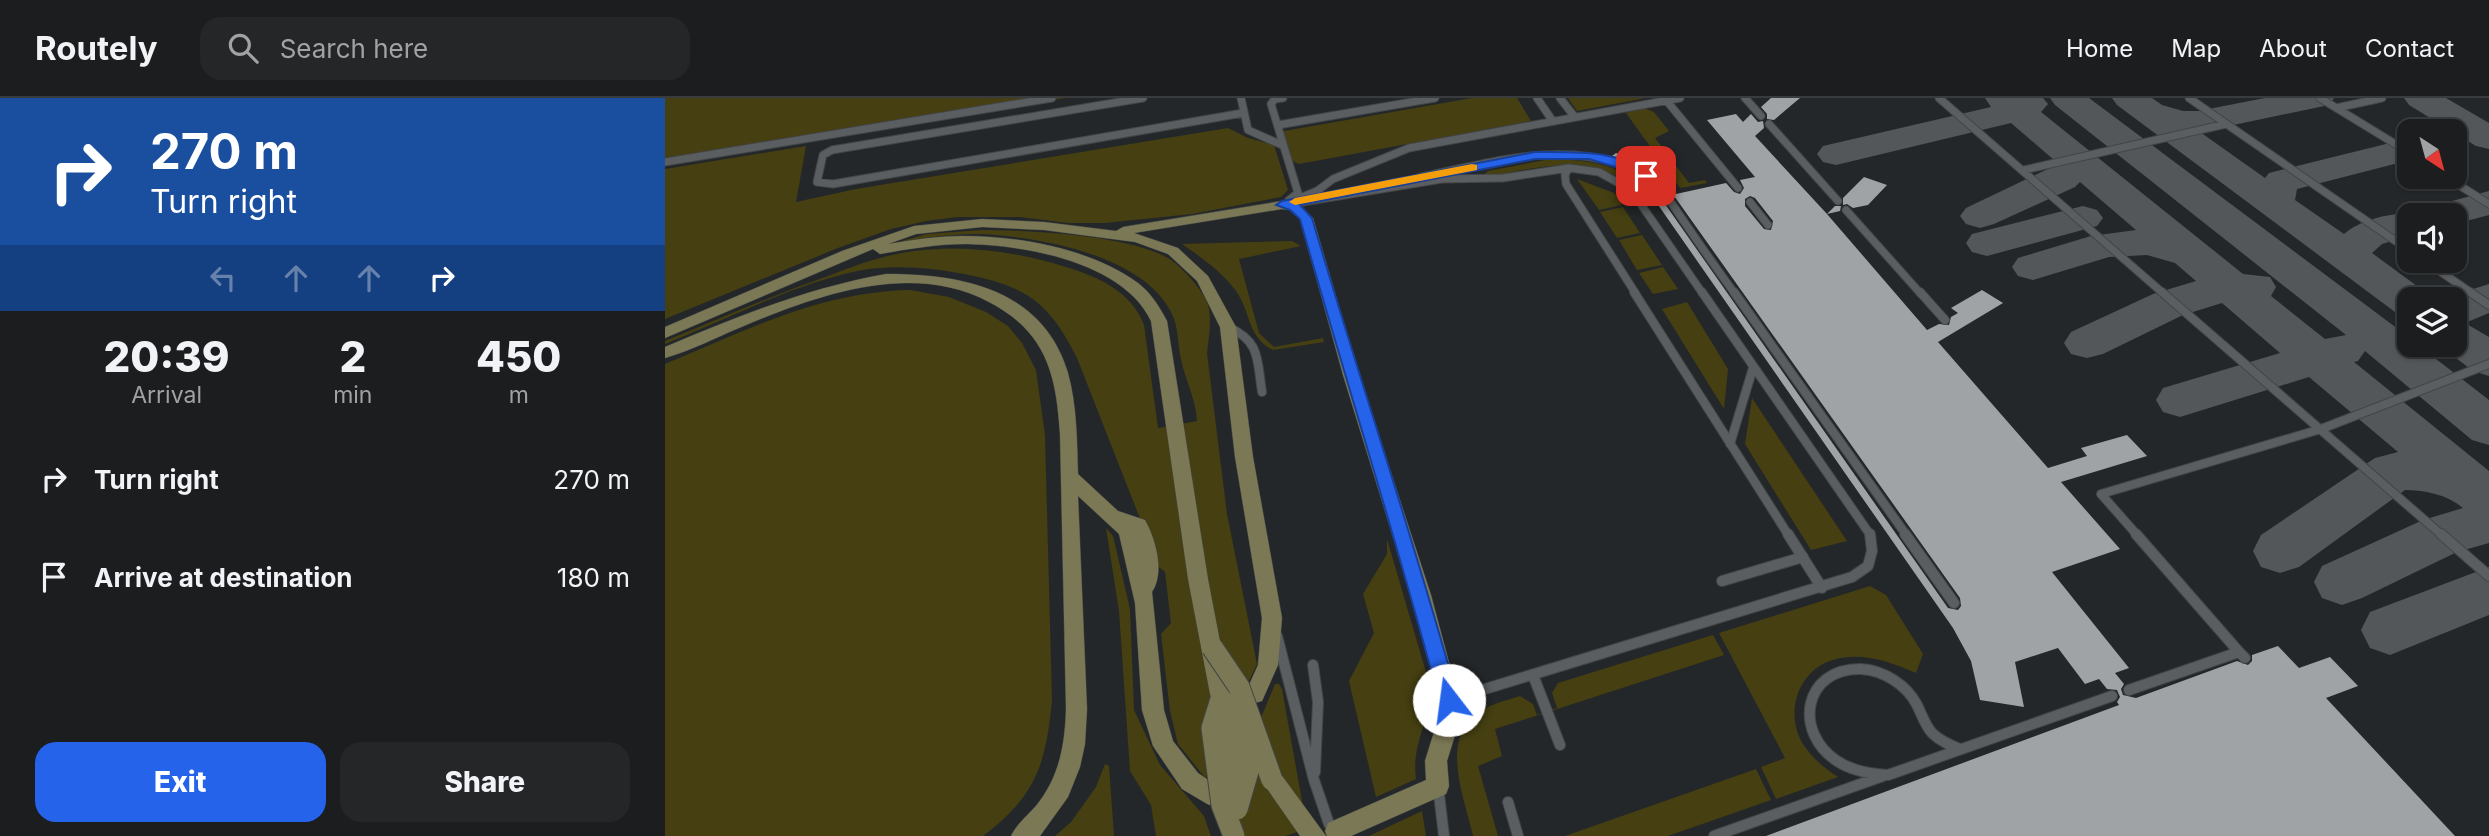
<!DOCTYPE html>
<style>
:root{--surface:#1b1d1f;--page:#242628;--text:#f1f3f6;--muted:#a0a2a4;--line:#393b3d;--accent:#2563eb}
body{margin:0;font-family:Inter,sans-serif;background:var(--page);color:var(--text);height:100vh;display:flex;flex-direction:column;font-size:26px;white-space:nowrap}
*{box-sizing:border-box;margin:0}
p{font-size:23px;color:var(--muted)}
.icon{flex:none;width:38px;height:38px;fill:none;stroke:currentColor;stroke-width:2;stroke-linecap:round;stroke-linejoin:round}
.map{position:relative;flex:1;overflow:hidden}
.side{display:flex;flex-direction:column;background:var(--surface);width:665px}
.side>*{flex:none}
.hud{background:#1a4fa0;color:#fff;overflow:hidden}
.needle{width:46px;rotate:144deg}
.tools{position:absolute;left:1732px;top:21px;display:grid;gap:14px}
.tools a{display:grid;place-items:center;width:70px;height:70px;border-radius:14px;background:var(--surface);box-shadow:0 2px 5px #0004,0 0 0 2px var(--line);font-size:35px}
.pin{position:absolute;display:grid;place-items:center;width:60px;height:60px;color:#fff;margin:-30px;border-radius:14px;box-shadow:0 4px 10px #0006}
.me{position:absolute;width:77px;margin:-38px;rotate:345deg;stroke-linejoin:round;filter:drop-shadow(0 0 5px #0008)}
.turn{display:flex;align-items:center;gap:24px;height:147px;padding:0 35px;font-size:32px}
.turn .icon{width:91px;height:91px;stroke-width:2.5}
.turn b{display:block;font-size:49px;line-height:60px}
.lanes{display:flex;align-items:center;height:66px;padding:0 35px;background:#0003;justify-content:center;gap:35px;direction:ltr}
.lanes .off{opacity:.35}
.eta{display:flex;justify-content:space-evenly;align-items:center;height:119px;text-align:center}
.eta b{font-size:42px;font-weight:800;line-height:49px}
.button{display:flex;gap:14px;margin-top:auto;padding:14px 35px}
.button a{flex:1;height:80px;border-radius:21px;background:var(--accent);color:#fff;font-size:28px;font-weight:800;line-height:80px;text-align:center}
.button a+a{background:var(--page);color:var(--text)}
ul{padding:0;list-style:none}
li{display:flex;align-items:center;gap:21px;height:98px;padding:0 35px}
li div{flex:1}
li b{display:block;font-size:26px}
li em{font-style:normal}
header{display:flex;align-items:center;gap:42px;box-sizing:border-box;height:98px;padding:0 35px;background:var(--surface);border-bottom:2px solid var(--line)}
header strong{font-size:33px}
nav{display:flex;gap:38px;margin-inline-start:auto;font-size:24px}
.search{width:490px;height:63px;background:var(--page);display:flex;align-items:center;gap:18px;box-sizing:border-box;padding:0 24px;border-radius:21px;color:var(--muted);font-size:26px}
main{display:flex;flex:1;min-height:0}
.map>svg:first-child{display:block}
</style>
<header>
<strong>Routely</strong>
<div class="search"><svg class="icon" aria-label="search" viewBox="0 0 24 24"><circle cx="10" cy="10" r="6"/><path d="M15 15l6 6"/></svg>Search here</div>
<nav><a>Home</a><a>Map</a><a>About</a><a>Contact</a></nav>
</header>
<main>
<section class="side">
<div class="hud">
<div class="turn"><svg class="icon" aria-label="right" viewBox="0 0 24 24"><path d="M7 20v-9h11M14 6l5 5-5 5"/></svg><div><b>270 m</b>Turn right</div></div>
<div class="lanes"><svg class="icon off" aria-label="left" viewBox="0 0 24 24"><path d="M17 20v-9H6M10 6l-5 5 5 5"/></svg><svg class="icon off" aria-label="ahead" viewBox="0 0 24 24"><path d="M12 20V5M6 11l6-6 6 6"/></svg><svg class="icon off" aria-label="ahead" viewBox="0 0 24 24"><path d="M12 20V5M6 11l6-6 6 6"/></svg><svg class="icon" aria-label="right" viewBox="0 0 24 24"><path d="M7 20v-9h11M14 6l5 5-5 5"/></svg></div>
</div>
<div class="eta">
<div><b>20:39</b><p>Arrival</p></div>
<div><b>2</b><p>min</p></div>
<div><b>450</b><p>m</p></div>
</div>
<ul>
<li><svg class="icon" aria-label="right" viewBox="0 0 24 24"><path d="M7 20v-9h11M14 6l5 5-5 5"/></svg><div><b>Turn right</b></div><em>270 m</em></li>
<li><svg class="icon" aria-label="arrive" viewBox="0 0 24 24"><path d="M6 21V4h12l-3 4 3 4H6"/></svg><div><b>Arrive at destination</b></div><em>180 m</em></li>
</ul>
<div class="button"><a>Exit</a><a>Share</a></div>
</section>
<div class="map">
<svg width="1824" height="738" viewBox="0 0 1824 738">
<rect width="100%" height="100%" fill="#242729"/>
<path fill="#453f11" d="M0,0H400L0,66Z
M807,0H852L866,23L634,66L627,63L619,35V33Z
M903,0H981L912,13Z
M976,9L989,14L1004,33L990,40L1024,85L1040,82L1042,85L1015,90L961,15Z
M563,30L583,40L609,47L623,92L616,99L527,116L440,125H403L355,119H293L261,123L226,131L173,150L0,221V71L141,48L131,104L191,91Z
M880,62C920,60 954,66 986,92L977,95C933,56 879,66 826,79L819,77L823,73Z
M912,81L949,95L957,107L934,112Z
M958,109L975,135L952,140L935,114Z
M317,132C363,132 461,137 501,159C514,165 539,193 543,207C547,222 544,239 542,255L562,416L592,566L543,670L541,681L513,646L505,613L496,536L506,525L500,474L494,469L412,260C384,204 361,188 299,176C268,170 236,167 204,171C139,181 62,221 0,246V243C54,221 108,197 163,178C191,167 219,157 249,153C301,146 352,154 401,169C434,179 467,194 479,227L493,330L532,323C531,301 520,282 516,261C512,245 514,229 506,214C477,157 375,139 316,136C298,136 280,137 263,140C254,141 245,144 237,143L262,136Z
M977,137L997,167L972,172L954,142Z
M627,143L636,148L574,161L594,235L609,249L658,240L659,244L608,252C582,239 586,214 571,193C556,173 537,160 517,146Z
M998,169L1013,191L988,196L974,175Z
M245,192L284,199L321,214L343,228L357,245L371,272L380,337L387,602C381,666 371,698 318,738H0V266C82,232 154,194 245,192Z
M1022,204L1063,271L1059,311L997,211Z
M1087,300L1182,443L1146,452L1080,346Z
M441,430L448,438L465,511L469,612L495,667L539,718L546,738H491L486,707L465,673L454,513Z
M722,441L765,588C766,622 746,646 751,681L711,699L684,583L709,535L698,496L722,456Z
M1205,488L1221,497L1258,556L1251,575C1225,564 1197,553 1168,562C1133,572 1119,615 1138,646C1147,660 1159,670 1173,679L1111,701L1096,669L1120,660L1054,535Z
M1048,537L1059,557L830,631L837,658L813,668L833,738H808C800,702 776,646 809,617C821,607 840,603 855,598L868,606L872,617L892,610L887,595L893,585Z
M610,586H614L617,591L642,731L620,738H575L569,684Z
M440,666L444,668L449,738H390L406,724L431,689Z
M1091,671L1106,702L1003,738H900Z
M757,713L761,738H704Z"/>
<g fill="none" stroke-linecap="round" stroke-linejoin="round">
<path fill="#545759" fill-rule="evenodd" d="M1320,0H1378L1383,6L1376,14L1578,176L1605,179L1611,189L1606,198L1660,241L1681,237L1390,7L1385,0H1424L1745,240V247H1753L1824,302V347L1807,342L1700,253L1693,263L1689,264L1824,373V445L1792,454L1697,500L1677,507L1657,500L1649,484L1657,468L1758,422L1798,410C1783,397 1760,392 1740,392L1634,469L1615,475L1596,469L1588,453L1596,437L1710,360L1733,354L1644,279L1515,319L1498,314L1491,302L1498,290L1615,255L1557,205L1518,217L1438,256L1422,260L1406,256L1399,245L1406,234L1488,196L1531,183L1510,165L1482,157L1444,159L1368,182L1353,178L1347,169L1353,160L1426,138L1471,132L1415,84L1410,89L1329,126L1315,130L1301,126L1295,118L1301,110L1387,69L1389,62L1346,25L1171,67L1158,64L1152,56L1158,48L1326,9Z
M1447,0H1487L1497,7L1518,13H1533L1600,0H1669L1664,7L1535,34L1600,80L1604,75L1745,40V62L1632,91L1630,102L1679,136C1697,120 1736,112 1758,117H1745V138L1717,146L1707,155L1760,194L1765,201H1745V218L1730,214L1452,7Z
M1739,0H1781L1824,25V51L1811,48L1744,7Z
M1824,93V117L1790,126V117H1759L1765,109Z
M1418,108L1432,112L1438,120L1432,128L1322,158L1307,154L1301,145L1307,136Z
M1824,186V215L1800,225L1824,239V278L1808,273L1774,247H1790V201H1776Z
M1824,469V517L1725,557L1705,550L1696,532L1705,514Z"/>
</g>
<path fill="#9fa3a5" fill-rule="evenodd" d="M1106,0H1135L1109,22L1102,21V16L1096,9Z
M1071,16L1078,24L1086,16L1093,24L1098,23L1099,30L1090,38L1162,116L1170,108H1176L1175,113L1162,116L1262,232L1274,226L1284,227L1286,219L1293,215L1286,210L1317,192L1338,205L1273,244L1383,370L1422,358L1416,350L1462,337L1482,358L1396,384L1455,451L1387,474L1464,570L1450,575L1459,586L1456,591L1458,597L1471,600L1572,563L1583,567L1587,563V557L1613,548L1634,570L1665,559L1693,588L1661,600L1790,738H1101L1454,607L1452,604L1455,599L1452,592L1442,591L1434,581L1420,586L1393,550L1350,564L1359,609L1315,602L1306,563L1288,530L989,101L972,84L957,75L967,79L992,97L1000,106L1283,510L1293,512L1296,508L1295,500L1007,95L973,69L947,58L951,55L969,61L992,76L1011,96L1061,85L1069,94L1075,96L1079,90L1075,82L1090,79L1042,22ZM1085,98L1090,100L1108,123L1106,132L1099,131L1080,108V101Z
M1199,79L1222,87L1203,107L1188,110L1182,106L1178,107V100Z"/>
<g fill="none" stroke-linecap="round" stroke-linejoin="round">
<defs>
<path id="lane-far2" d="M478,0L167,52L158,57L152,84L168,86L578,15
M576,0L583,32L617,47
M618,0L610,1L606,6L633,95L624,102
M872,0L887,22
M895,0L909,18
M1080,0L1096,18
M1274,0L1499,196
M1524,0L1745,153
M1655,0L1745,55
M1001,2L1073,90
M1671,10L1717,0
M1104,26L1173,103
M613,27L770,0
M0,64L387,0
M904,70L900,77L901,86L971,196
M1359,72L1561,26
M756,79C833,63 929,32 996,92C1004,100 1011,112 1018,122C1035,147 1052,171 1070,196
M1781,79L1824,106
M635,100L652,93L668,81L744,50L1015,0
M1085,104L1103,127
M619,107L777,81L838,80L904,70L934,74L966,92L1038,196
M1181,112L1256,196
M1760,163L1808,196"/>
<path id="lane-far1" d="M969,194L1124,438
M1037,194L1206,438
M1069,194L1242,438
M1255,194L1280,222
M1497,194L1778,438
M1805,194L1824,207
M563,229C596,243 592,263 597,294
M1065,346L1088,270
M1473,438L1436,396L1656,331L1824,266"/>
<path id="lane" d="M1123,436L1157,490
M1240,436L1289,505
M1471,436L1574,554
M1776,436L1824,478
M1057,483L1138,459
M612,538L649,682L664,726
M648,567L653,604L650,674
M868,577L895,647
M1464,592L1574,554L1580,560
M784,602L1187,479L1203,468L1207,453L1205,436
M1295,651C1285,647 1275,643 1267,635C1260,627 1257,617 1252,607C1242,587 1218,572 1196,571C1138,570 1128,634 1172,663C1187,673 1205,676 1223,677L1447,598
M773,688L779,738
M843,704L853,738
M1049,738L1218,678"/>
<path id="secondary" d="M617,103L634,106L648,120L694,277L766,497L794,602L791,634L782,663L784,688L781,696L686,738H662L660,733L663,725L761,682L760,663L769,634L774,602L746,497L678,277L635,121L625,112L617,111L469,135L513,150L543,178L571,229L588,359L617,520L613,567L597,603L590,605L583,603L580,596L593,567L597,520L570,359L555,229L532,183L503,156L470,144L379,132L317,129L251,136L223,146C247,142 272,138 298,138C355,138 426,151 473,185C486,195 494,208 502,223L543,481L566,601L563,608L556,610L549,608L546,601L523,481L486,223C458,164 360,147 301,146C272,146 243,151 215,156L208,151L0,240V229L177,153L249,128L317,121L379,124L451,133L458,129Z
M221,176C297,176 378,191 403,275C412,308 412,343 413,376L453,413L480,422C491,442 500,474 487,494L499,612L508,643L533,675L552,688L555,696L552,704L544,707L517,691L488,648L477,612L470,505L454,436L413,398L422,611L420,646L415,669L403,699L375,738H346C352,725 365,716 374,704C395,676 400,645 401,611L395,336C391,275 381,234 324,204C246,162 149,198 74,230C50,240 25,253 0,260V249C73,218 143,190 221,176Z
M607,671L615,675L661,738H635L596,682L599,675Z"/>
</defs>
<use href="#lane-far2" stroke="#424546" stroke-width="9"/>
<use href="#lane-far1" stroke="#424546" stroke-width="10"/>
<use href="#lane" stroke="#424546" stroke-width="12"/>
<use href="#secondary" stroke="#424546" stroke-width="1"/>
<use href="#lane-far2" stroke="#5b5e60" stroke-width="7"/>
<use href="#lane-far1" stroke="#5b5e60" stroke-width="8"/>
<use href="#lane" stroke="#5b5e60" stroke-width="10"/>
<use href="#secondary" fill="#7b7855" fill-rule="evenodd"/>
<defs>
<path id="secondary-bridge" d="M547,549L574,589L607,682
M556,601L547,630L557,707L569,738
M556,601L578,644L583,673L572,711
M560,621L571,701"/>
</defs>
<use href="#secondary-bridge" stroke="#424546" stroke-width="23" stroke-linecap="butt"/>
<use href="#secondary-bridge" stroke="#7b7855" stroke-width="21"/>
</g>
<path fill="#2563eb" stroke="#184099" stroke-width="2" d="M870,54C908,54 957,51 987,78L976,81L954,70L924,61H870L635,107L647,120C694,281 749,440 793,602L791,608L784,611L777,608L774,602C732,441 680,282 635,121L625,112L611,107L617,103Z"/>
<path fill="#f59e0b" d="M807,66L812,67V72L630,107L624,104L630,100Z"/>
</svg>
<div class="tools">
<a><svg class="needle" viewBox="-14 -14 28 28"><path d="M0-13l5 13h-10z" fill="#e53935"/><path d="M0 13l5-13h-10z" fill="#a0a2a4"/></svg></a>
<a><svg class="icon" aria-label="sound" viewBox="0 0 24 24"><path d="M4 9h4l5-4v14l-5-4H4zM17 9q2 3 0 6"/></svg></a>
<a><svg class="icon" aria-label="layers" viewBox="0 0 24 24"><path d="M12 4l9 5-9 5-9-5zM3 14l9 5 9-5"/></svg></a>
</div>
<div class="pin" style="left:981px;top:78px;background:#d93025"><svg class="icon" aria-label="arrive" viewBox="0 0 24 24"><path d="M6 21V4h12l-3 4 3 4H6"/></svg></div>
<svg class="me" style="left:784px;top:602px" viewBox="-20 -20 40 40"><circle r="19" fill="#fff"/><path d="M0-13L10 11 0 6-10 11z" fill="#2563eb"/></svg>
</div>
</main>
